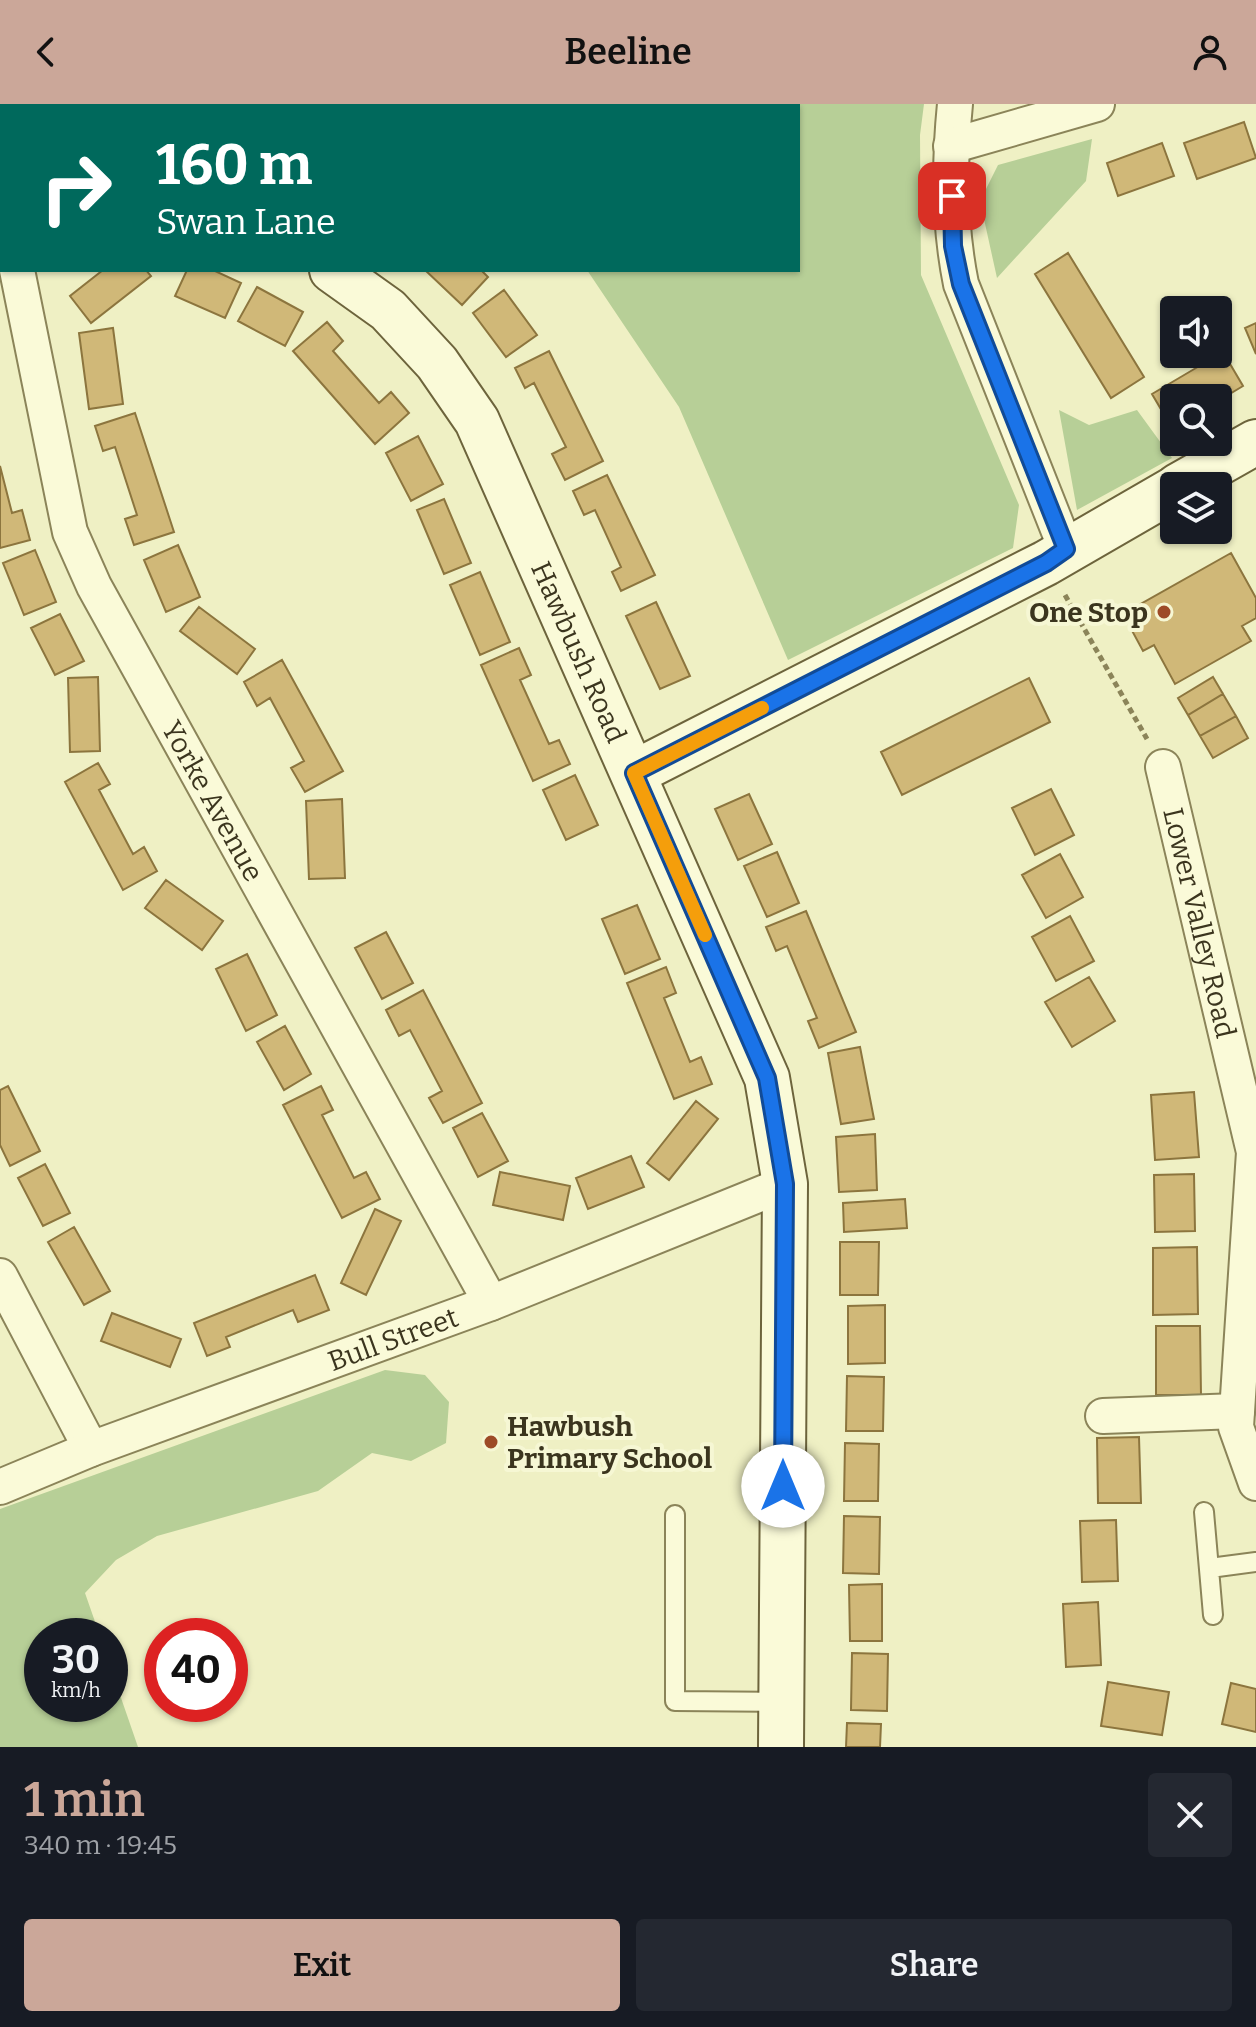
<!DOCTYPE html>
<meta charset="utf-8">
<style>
:root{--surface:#171b24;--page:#242831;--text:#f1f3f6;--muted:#9ea1a6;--accent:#cba799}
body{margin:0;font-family:Bitter,serif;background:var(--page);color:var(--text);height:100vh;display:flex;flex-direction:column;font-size:30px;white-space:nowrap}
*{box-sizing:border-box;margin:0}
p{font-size:26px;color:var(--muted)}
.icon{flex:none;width:44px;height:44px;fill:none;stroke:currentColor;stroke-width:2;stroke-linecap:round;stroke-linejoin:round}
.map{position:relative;height:1643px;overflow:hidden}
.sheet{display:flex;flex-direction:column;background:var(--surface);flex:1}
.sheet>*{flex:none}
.banner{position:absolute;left:0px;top:0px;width:800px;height:168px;box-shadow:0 2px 6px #0004;background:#00695c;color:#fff;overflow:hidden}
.tools{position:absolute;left:1160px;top:192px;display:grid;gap:16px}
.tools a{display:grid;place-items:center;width:72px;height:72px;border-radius:8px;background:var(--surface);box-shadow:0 2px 6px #0004;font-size:40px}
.speed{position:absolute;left:24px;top:1514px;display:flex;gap:16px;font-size:40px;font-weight:700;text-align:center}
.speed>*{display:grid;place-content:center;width:104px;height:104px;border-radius:50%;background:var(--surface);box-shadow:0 2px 6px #0004;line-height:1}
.speed small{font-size:20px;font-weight:400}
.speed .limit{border:12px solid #d22;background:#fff;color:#111}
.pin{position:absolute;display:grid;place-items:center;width:68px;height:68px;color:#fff;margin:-34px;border-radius:16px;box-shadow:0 4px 12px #0006}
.me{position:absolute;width:88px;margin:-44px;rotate:0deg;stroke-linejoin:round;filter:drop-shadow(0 0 6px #0008)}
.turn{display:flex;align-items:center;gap:28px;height:168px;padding:0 24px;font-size:36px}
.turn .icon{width:104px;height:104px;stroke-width:2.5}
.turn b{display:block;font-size:56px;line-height:68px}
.round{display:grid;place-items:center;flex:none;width:84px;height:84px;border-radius:8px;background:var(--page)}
.summary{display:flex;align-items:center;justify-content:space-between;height:136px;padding:0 24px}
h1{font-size:48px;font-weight:600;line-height:60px;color:var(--accent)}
.action{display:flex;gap:16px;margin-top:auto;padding:16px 24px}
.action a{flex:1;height:92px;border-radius:8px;background:var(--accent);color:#111;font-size:32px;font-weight:600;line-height:92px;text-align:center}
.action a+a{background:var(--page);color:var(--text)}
header{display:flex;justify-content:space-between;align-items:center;height:104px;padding:0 24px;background:var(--accent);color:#111;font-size:36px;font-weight:600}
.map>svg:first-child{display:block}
</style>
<header><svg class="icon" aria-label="back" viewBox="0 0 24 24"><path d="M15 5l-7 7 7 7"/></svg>Beeline<svg class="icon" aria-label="person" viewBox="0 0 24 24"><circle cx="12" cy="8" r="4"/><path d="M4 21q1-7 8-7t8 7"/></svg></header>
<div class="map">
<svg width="1256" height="1643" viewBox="0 0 1256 1643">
<rect width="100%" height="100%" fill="#eff0c4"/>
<path fill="#b7cf97" d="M616,0H924L920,31L921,171L1019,401L1013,444L788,556L679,303L587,166H798V2H615Z
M1092,35L1086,77L997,174L980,97L998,61Z
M1059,306L1089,321L1137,306L1172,354L1077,406Z
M385,1266L425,1271L449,1298L446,1339L411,1357L372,1349L318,1387L157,1432L116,1456L85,1489L100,1532H42V1600H110V1562L138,1643H0V1405Z"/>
<path fill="#d0b878" stroke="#8c753e" stroke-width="2" d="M1244,18L1256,54L1197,75L1184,39Z
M1162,39L1174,72L1118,92L1107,59Z
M1068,149L1144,273L1111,294L1035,170Z
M103,166H146L151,172L91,219L70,192Z
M187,166H213L241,179L225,214L175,192Z
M425,166H481L488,173L462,201Z
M257,183L303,208L285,242L238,217Z
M504,186L537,231L506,253L473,209Z
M327,218L343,237L333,247L379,299L391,288L409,309L375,340L293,247Z
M1256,219V250L1245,224Z
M113,224L123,300L89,305L79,229Z
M549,247L603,357L565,376L552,350L566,343L534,279L525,284L515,264Z
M1223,248L1243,282L1218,297V294H1174L1172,324L1152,290Z
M135,309L174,428L134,441L125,415L137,411L115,343L103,347L95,322Z
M418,332L443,380L411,397L386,349Z
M0,362L12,409L22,406L30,436L0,444Z
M607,371L655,471L621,487L612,468L621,463L595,406L584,411L573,387Z
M444,395L471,459L444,470L417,406Z
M178,441L200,493L166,508L144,456Z
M35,446L56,498L24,511L3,459Z
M1231,449L1256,494V514L1242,522L1251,537L1175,580L1154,541L1143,547L1123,510Z
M480,468L510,538L480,551L450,481Z
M656,498L690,572L660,585L626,512Z
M199,503L255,545L237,570L180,527Z
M60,510L84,557L55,571L31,524Z
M519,544L531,571L520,576L549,640L559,636L570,660L533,677L481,561Z
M282,556L343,667L305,688L291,664L304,657L270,594L257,602L244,578Z
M98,573L100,647L70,648L68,574Z
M1213,573L1223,590L1188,611L1178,594Z
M1029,574L1050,618L902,691L881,648Z
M1223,590L1236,612L1200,632L1188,611Z
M1236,612L1248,634L1213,654L1200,632Z
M98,659L110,680L99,686L133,750L144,743L157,767L123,786L65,678Z
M575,671L598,721L566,736L543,686Z
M1051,685L1074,731L1035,751L1012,704Z
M749,690L772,740L738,756L715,705Z
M342,695L345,774L309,775L306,697Z
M777,748L799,799L767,813L744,762Z
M1060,750L1083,793L1046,814L1022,771Z
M166,776L223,817L202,846L145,804Z
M637,801L660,855L625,870L602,815Z
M806,807L856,928L819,944L808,917L817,914L787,842L776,847L766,823Z
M1070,812L1094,857L1056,877L1032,833Z
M386,828L413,879L382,895L355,844Z
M247,850L277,911L246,927L216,865Z
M666,863L676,889L664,894L690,958L701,953L712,980L674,995L627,879Z
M1089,873L1115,917L1072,943L1045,898Z
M423,886L482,999L443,1019L429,994L442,987L410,926L399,932L386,906Z
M285,922L311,970L284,986L257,938Z
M860,943L874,1015L841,1020L828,949Z
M8,982L40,1047L10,1062L0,1041V986Z
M321,982L333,1006L322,1011L354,1074L366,1068L380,1095L342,1114L283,1001Z
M1194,988L1199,1053L1155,1056L1151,991Z
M696,997L718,1015L669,1076L647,1059Z
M482,1009L508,1057L478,1073L453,1024Z
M875,1030L877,1086L839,1088L836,1033Z
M631,1052L644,1083L588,1105L576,1074Z
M45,1060L70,1109L43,1122L18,1074Z
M500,1068L570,1082L563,1116L493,1101Z
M1194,1070L1195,1127L1155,1128L1154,1071Z
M905,1095L907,1124L844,1128L843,1099Z
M375,1105L401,1117L366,1191L341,1179Z
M74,1123L110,1187L84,1201L48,1138Z
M840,1138H879L878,1191H840Z
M1197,1143L1198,1210L1153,1211V1144Z
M315,1171L329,1206L298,1218L293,1206L226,1233L230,1243L207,1252L194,1219Z
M885,1201V1259L848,1260V1202Z
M112,1209L181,1235L170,1263L101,1237Z
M1156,1222H1200L1201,1291H1156Z
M847,1272L884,1273L883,1327H846Z
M1139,1333L1141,1399H1098L1097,1334Z
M845,1339L879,1340L878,1397H844Z
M844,1412L880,1413L879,1470L843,1469Z
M1116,1416L1118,1477L1082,1478L1080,1417Z
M882,1480V1537H850L849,1481Z
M1098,1498L1101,1561L1066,1563L1063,1500Z
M852,1549L888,1550L887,1607L851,1606Z
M1108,1578L1169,1588L1162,1631L1101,1622Z
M1231,1579L1256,1585V1628L1222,1620Z
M847,1619L881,1620L880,1643H846Z"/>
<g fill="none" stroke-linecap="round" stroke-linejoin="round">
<defs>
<path id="lane" d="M575,2L585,0
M1204,1408L1213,1511
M675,1411V1597L782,1598
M1210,1464L1256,1458"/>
<g id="street">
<path d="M389,0L392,2"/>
<path d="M955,0C949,60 949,121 961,180L1066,445"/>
<path d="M951,42L1097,0"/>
<path id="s1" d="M17,166L70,428L94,482L491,1199"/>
<path id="s2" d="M1163,663L1254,1048L1236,1323L1256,1379"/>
<path d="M0,1172L91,1345"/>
<path d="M1103,1312L1237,1307"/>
<path id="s3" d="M0,1383L91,1345L491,1199L785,1080"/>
</g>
<g id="secondary">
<path d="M0,100H2"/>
<path id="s4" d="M332,166L388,206L437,259L477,317L767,974L785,1080L781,1643"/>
<path d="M1178,382L1256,338"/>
<path d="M634,669L1046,459L1174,385"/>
</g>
</defs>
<use href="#lane" stroke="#8b8459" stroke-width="22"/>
<use href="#street" stroke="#8b8459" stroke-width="38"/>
<use href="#secondary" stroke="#6d643c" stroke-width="48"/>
<path stroke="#8b8459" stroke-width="5" stroke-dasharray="6 4" stroke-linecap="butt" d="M1065,491L1147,635"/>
<use href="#lane" stroke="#fafad8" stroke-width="18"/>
<use href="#street" stroke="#fafad8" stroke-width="34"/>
<use href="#secondary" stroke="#fafad8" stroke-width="44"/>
</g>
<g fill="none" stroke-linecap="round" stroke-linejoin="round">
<defs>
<path id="route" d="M783,1382L785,1080L767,974L634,669L1046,459L1066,445L961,180L953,142L952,92"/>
</defs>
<use href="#route" stroke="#114b97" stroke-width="20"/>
<use href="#route" stroke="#1a73e8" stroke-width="14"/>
<path stroke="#f59e0b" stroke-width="14" d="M705,831L634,669L762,604"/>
</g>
<g fill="#9d4b27" stroke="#f6f7d4" stroke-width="3">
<circle cx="1164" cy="508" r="8"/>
<circle cx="491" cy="1338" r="8"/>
</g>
<g text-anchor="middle" stroke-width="8" stroke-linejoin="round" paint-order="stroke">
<g font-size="28" font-weight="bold" fill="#3b351e" stroke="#f6f7d4" text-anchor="end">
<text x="1148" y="518">One Stop</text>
<text x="507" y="1332" text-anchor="start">Hawbush<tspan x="507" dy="32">Primary School</tspan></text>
</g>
<g font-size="28" fill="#3b351e" stroke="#f6f7d4">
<text dy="10" stroke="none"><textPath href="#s4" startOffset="464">Hawbush Road</textPath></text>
<text dy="10" stroke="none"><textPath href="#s1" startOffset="572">Yorke Avenue</textPath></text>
<text dy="10" stroke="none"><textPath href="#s2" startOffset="160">Lower Valley Road</textPath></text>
<text dy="10" stroke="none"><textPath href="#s3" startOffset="420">Bull Street</textPath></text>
</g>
</g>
</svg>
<div class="tools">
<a><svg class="icon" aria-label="sound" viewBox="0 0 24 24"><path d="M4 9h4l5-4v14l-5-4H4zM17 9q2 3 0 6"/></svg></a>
<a><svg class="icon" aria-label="search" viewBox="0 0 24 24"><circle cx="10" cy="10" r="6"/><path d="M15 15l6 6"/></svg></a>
<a><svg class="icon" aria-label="layers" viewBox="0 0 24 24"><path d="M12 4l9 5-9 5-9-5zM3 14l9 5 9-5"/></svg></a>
</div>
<div class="speed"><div>30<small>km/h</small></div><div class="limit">40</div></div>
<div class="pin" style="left:952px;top:92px;background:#d93025"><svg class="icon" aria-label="arrive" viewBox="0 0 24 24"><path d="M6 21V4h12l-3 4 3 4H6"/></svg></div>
<svg class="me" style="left:783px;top:1382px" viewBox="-20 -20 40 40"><circle r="19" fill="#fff"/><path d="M0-13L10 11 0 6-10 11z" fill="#1a73e8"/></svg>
<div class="banner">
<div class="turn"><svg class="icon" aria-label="right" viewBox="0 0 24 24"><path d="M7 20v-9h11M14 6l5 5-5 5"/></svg><div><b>160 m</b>Swan Lane</div></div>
</div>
</div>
<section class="sheet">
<div class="summary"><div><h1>1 min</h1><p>340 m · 19:45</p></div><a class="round"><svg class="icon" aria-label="close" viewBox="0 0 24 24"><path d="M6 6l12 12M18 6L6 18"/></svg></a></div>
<div class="action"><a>Exit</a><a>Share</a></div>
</section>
